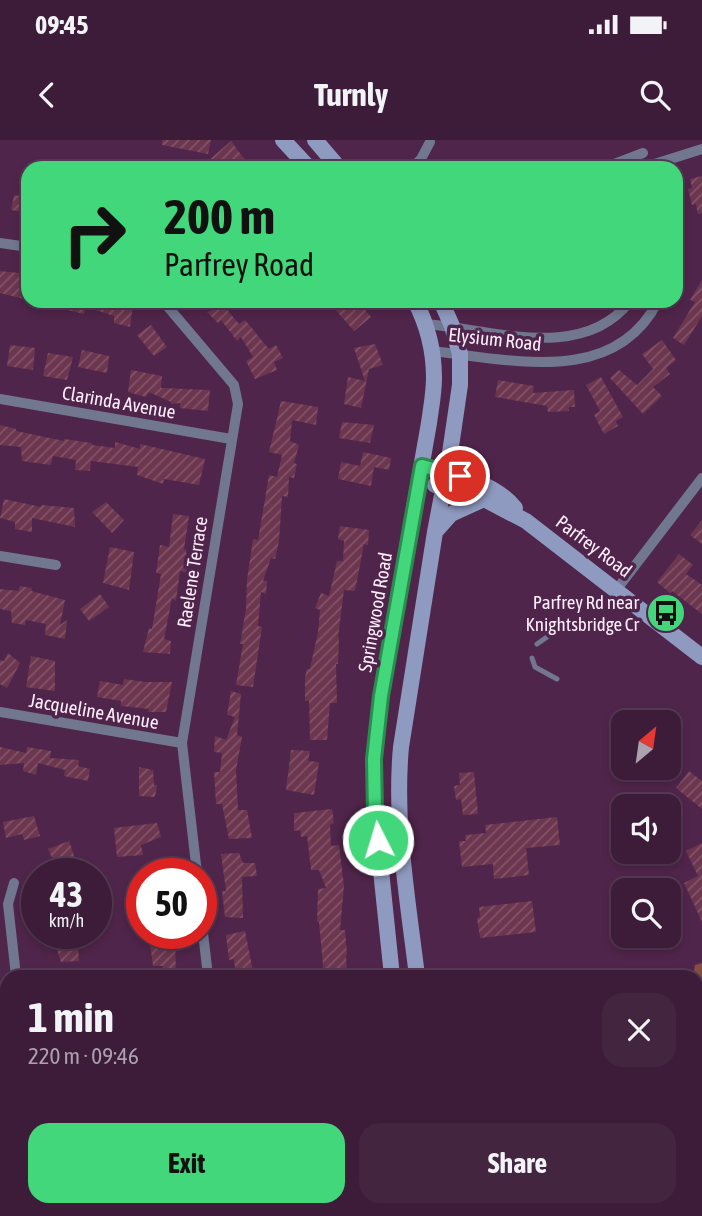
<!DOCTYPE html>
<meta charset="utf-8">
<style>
:root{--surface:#3c1c38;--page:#432540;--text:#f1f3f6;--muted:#aca1ae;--line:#553a53;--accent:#42d77b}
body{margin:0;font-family:"Asap Condensed",sans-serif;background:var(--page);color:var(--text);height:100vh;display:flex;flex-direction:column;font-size:26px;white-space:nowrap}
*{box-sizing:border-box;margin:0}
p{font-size:23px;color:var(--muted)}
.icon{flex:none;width:38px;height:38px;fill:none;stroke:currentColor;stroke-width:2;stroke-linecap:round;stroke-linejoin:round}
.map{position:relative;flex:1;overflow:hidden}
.side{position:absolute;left:0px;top:830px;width:704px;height:247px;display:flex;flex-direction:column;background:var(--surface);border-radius:21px 21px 0 0;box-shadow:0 4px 10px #0003,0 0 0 2px var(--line)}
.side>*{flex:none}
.top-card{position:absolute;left:21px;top:21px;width:662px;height:147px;border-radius:21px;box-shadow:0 4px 10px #0003,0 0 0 2px var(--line);background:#42d77b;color:#111;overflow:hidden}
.needle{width:46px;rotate:29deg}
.buttons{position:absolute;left:611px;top:570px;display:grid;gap:14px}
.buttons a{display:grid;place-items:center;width:70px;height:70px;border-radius:14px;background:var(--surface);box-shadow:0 4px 10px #0003,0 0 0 2px var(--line);font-size:35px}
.speed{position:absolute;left:21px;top:718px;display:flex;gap:14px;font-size:35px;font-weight:700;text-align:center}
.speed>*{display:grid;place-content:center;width:91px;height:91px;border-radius:50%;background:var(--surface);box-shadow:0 4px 10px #0003,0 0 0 2px var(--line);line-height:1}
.speed small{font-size:18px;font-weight:400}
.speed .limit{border:10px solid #d22;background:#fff;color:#111}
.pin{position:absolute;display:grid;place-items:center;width:60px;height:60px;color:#fff;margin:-30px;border:4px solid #fff;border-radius:50%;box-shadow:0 2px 7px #0007}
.me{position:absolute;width:77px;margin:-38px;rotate:355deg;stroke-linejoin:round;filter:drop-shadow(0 0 5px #0008)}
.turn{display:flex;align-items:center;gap:24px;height:147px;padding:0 28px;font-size:32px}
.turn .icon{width:91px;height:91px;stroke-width:2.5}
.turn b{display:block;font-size:49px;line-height:60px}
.round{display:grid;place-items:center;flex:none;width:74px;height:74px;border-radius:21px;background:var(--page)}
.head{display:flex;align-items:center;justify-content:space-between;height:119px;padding:0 28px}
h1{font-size:42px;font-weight:700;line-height:52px}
.primary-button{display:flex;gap:14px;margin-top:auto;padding:14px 28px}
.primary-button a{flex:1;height:80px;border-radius:21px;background:var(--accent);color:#111;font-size:28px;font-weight:700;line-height:80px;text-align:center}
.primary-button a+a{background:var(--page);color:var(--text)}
.status{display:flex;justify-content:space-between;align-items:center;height:49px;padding:0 35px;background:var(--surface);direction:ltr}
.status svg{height:19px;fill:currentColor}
header{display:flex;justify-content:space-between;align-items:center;height:91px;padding:0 28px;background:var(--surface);font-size:32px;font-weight:700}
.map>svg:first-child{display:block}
</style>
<div class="status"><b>09:45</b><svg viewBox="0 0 49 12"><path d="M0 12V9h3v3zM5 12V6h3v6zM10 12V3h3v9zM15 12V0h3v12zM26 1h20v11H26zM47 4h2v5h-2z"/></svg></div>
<header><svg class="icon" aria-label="back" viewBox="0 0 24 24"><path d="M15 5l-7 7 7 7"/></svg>Turnly<svg class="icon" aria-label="search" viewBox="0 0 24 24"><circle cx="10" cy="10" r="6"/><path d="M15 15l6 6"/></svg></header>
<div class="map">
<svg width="702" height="1076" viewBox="0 0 702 1076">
<defs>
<pattern id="grass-dots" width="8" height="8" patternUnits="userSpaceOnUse" patternTransform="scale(1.75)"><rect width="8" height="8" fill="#864d42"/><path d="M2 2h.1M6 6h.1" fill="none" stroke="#98675e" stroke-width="1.8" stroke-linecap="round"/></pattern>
<pattern id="forest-firs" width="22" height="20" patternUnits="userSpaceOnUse" patternTransform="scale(1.75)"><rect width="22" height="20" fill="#864d42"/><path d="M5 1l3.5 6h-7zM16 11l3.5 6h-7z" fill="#98675e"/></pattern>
<pattern id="building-hatch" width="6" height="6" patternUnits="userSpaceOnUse" patternTransform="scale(1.75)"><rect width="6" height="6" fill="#6c364f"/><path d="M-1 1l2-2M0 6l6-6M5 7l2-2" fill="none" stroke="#825369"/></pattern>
</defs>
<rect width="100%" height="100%" fill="#50254b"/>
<path fill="url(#grass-dots)" d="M7,1006V1069H172L175,1076H0V1007Z"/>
<path fill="url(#forest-firs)" d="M702,823V1037L697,1038L696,836H693L695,825Z"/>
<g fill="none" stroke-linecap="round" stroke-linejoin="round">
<path stroke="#648894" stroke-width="3.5" d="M0,1066L7,1067
M23,1069L66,1076"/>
</g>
<path fill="url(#building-hatch)" d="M162,0H211L208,14L162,5Z
M231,1L251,28H216L209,20Z
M702,36V73L698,74L696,64L692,65L688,49L692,48L690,39Z
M14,55L28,57V73L11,70Z
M0,131L28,134V160L0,153Z
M702,140V176L684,205L673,198L695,162L690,160Z
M48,161H120L133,163L130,187L114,183V176L86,167L84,174L47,165Z
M204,161H220L239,184L245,180L269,209L276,205L283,218L274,222L277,230L255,239L246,221L253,217L241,197L237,201L221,180L218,183L207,172L212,170Z
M328,161H358L371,177L354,191Z
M151,185L167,207L154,216L137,195Z
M662,200L676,220L666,228L670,234L653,247L662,256L643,274L610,238L619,230L637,245L653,229L642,214Z
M375,204L383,225L369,229L361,268L344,264L348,237L365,241L354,208Z
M10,205L35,208L33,230L7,226Z
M82,210L109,216L107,233L78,227Z
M48,213L73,217L67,240L43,236Z
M131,230L162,236L161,248L210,250L208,271L180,268V263L171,264V262L149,252L146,257L128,252Z
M601,237L623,277L616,281L618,286L604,294L594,275L600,271L586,245Z
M498,240L534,246L533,253L574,250L575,267H569V271L548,272L547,266L495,257Z
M281,261L318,267L316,285L292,280L290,301L299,305L294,323L297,324L294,338L289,337L288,357L282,356L279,401L275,419L271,418L263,441H267L266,454L261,452L258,486L262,487L253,547L236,545L243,504H240L246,469L247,440L253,399L258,400L269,335L277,337L282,315L269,312Z
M342,282L374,285L370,303L339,298Z
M0,285L16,289V291L64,301V299L92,303V305L115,308V302L140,309V304L205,319L199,345L164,339L163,344L137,335L138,327L91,321L90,331L75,330L76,320L53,316L51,325L22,321L21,307L0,305Z
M363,312L391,318L389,330L374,327L371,346L338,339L341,322L360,326Z
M4,359L41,367V365L74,368L75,387L32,378V392L15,389V382L0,378Z
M106,362L124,380L112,393L92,372Z
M173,374L189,376L184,409L186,410L188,433L180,431L176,461L172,458L164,499L171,501L170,514L143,512L149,488L152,489L161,434L156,433L160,405L169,407Z
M702,380V404L690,395Z
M340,386L369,390L368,405L364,404L355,451L344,450L338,497H339L338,524H336L337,563H330L327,600H310L309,561H305V537L307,529H310L318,492L320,470L315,468L321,453L329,456L337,421H343L344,401L338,399Z
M110,407L134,412L129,450L103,443Z
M679,414L693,425L686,434L702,445V474L672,451L670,453L657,442Z
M20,446L32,448L31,451L65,460L60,485L67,480L65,499L45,495L46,484L26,480L25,485L12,483L11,471L0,469V449L18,451Z
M100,454L109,467L89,481L80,469Z
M8,513L20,523L7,548L0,544V520L4,521Z
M31,516L55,521V551L26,547Z
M124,539L145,542H172L166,572H148L149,569L121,566V561L97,557L100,541L123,545Z
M231,551L241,554L237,595L242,597L236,630L238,670H247L252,698L229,699L222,664H216L214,632H220L222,613L214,612L215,596L226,600L235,577L227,575Z
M0,607L26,613L27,607L51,611L50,618L79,620L78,626L90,629L88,641L64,636L65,630L38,623L36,635L23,631L24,623L0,625Z
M291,610L310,611L308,621L319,622L314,655L286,650Z
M139,627L153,630L154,645H157L155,657L139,656Z
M689,631L702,641V669L676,648Z
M474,632L478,674L463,675L461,659L456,660L454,646L460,645L459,633Z
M332,669L334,683L330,685L331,706L339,705L344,746L340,790H345L347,815H346L347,836H324L319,782H317L318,749L326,748L319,730H311L307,696L301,697L300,690L294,691V673Z
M34,676L40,696L24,700L22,694L6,698L3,682Z
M557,677L560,705L526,708L529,735L494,739L493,724L462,727L459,701H466L465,695L486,693L485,685Z
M157,683L161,697L141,705L143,715L117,717L114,688Z
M69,701L80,733H59L48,709Z
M702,703V782L684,743L698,736L686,711Z
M239,713L243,723H255L257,736L242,737L243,778L225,777L222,751H226L221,714Z
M179,723L180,733H147V726Z
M532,761L536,792L480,798L477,778L480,777L479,767Z
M245,791L254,836H236L234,819L229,820L226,795Z
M77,794L79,821L61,822L52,795Z
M175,795L176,836H162L163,826H153L149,796Z"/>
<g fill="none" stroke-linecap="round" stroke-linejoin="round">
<path stroke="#70778f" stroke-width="5" d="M537,504L547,497
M532,518L535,527L557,539"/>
<path stroke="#70778f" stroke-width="10" d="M648,26L702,9
M412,28L421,19L430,2
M604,28L643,13
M0,103L28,107
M163,161L234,245L238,264L182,603L197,733
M425,184C489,189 583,223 630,161
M431,211C509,219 614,248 658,161
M0,259L231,299
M0,416L56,425
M617,449L702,338
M0,572L182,603
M14,743L8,764L16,836
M201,776L208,836
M0,918L7,917"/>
<path stroke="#8f9ac0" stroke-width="16" d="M283,0L309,28
M315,0L339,28
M422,326C454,334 493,341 515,368
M435,345L484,359L526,381L702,517
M435,392L451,374L484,359
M392,836L375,673L374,619L381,556L429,283C431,268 434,253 434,238C434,212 427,184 415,161
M417,836C408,761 394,683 401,607L435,392L450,313L460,245V214L452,186L441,161
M418,1069V1076
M444,1069L445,1076"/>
</g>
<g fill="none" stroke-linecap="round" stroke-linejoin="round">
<defs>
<path id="route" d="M378,700L375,673L374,619L381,556L422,326L460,336"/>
</defs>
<use href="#route" stroke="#2b8c50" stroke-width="18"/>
<use href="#route" stroke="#42d77b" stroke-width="12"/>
</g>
<defs>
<symbol id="bus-disc" viewBox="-11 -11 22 22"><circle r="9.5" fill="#42d77b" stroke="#50254b"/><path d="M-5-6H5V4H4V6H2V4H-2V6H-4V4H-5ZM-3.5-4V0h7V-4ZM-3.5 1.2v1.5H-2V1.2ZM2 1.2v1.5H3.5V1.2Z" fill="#111"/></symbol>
</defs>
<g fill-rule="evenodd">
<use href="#bus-disc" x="644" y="451" width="44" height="44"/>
</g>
<g text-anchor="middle" stroke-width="7" stroke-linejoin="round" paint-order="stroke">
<g font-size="19" fill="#ffeefc" stroke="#50254b">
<text transform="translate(495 199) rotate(6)" y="7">Elysium Road</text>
<text transform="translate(119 262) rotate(10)" y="7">Clarinda Avenue</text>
<text transform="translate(594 406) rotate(37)" y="7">Parfrey Road</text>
<text transform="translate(192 432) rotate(-81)" y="7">Raelene Terrace</text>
<text transform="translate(375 472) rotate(-80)" y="7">Springwood Road</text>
<text transform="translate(94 571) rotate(10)" y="7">Jacqueline Avenue</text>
</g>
<g font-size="19" fill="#ffeefc" stroke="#50254b" text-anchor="end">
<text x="639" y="469">Parfrey Rd near<tspan x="639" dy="22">Knightsbridge Cr</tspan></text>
</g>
</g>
</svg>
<div class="buttons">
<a><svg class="needle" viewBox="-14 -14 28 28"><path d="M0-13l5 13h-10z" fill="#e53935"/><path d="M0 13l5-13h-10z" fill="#aca1ae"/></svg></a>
<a><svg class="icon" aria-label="sound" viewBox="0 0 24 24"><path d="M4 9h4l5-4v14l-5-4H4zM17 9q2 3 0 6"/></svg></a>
<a><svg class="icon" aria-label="search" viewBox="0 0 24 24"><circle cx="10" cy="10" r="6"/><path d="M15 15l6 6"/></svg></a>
</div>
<div class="speed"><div>43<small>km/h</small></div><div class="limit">50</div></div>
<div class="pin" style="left:460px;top:336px;background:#d93025"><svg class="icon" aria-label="arrive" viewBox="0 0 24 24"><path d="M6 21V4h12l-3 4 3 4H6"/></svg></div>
<svg class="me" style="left:378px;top:700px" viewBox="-20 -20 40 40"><circle r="17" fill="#42d77b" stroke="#fff" stroke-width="3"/><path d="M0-11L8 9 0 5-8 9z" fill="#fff"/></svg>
<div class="top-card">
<div class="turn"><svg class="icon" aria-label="right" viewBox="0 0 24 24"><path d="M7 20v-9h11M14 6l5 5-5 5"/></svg><div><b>200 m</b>Parfrey Road</div></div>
</div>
<section class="side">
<div class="head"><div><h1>1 min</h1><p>220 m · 09:46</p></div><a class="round"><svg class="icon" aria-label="close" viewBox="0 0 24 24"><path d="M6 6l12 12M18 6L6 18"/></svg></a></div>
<div class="primary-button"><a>Exit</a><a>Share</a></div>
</section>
</div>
